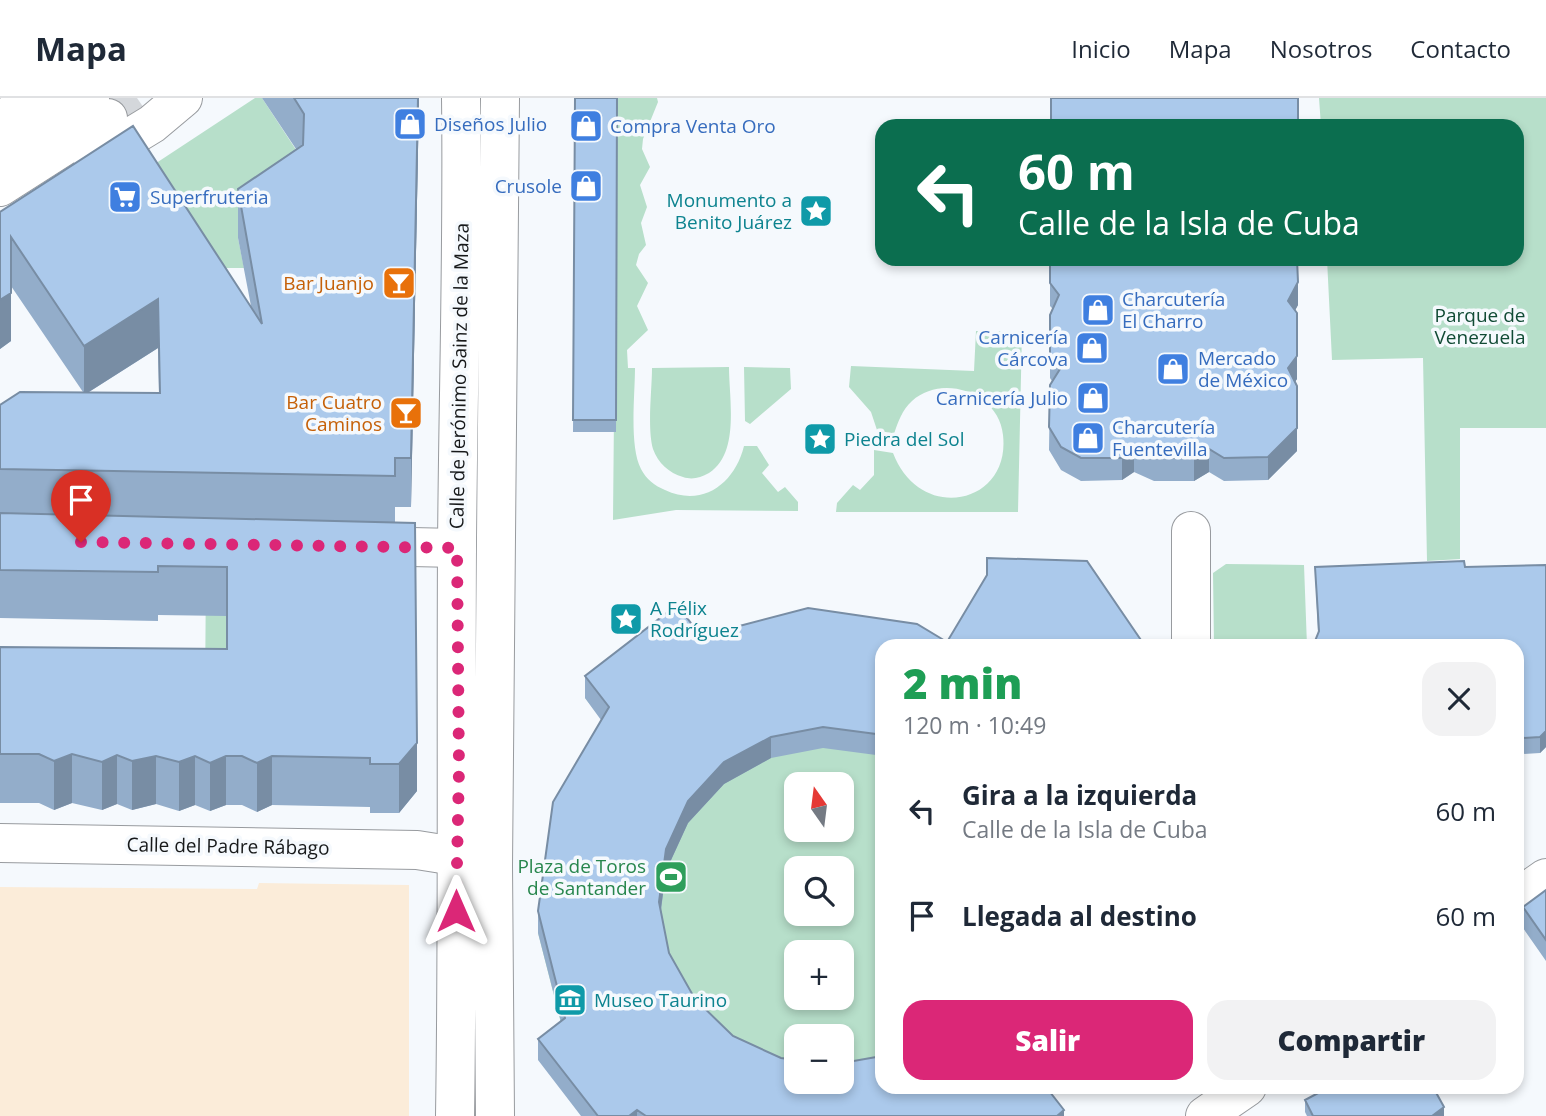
<!DOCTYPE html>
<html lang="es">
<meta charset="utf-8">
<style>
:root{--surface:#fff;--page:#f2f2f3;--text:#1f2937;--muted:#747a83;--line:#e0e1e3;--accent:#db2777}
body{margin:0;font-family:"Open Sans",sans-serif;background:var(--page);color:var(--text);height:100vh;display:flex;flex-direction:column;font-size:26px;white-space:nowrap}
*{box-sizing:border-box;margin:0}
p{font-size:23px;color:var(--muted)}
.icon{flex:none;width:38px;height:38px;fill:none;stroke:currentColor;stroke-width:2;stroke-linecap:round;stroke-linejoin:round}
.map{position:relative;flex:1;overflow:hidden}
.panel{position:absolute;left:875px;top:541px;width:649px;height:455px;display:flex;flex-direction:column;background:var(--surface);border-radius:21px;box-shadow:0 4px 10px #0003}
.panel>*{flex:none}
.banner{position:absolute;left:875px;top:21px;width:649px;height:147px;border-radius:21px;box-shadow:0 4px 10px #0003;background:#0b6e4f;color:#fff;overflow:hidden}
.needle{width:46px;rotate:346deg}
.controls{position:absolute;left:784px;top:674px;display:grid;gap:14px}
.controls a{display:grid;place-items:center;width:70px;height:70px;border-radius:14px;background:var(--surface);box-shadow:0 4px 10px #0003;font-size:35px}
.pin{position:absolute;display:grid;place-items:center;width:60px;height:60px;color:#fff;margin:-72px -30px;border-radius:50% 50% 50% 0;rotate:-45deg;box-shadow:0 0 7px #0007}
.pin .icon{rotate:45deg}
.me{position:absolute;width:77px;margin:-38px;rotate:0deg;stroke-linejoin:round;filter:drop-shadow(0 0 5px #0008)}
.turn{display:flex;align-items:center;gap:24px;height:147px;padding:0 28px;font-size:32px}
.turn .icon{width:91px;height:91px;stroke-width:2.5}
.turn b{display:block;font-size:49px;line-height:60px}
.round{display:grid;place-items:center;flex:none;width:74px;height:74px;border-radius:21px;background:var(--page)}
.overview{display:flex;align-items:center;justify-content:space-between;height:119px;padding:0 28px}
h1{font-size:42px;font-weight:800;line-height:52px;color:#1e9e55}
.primary-button{display:flex;gap:14px;margin-top:auto;padding:14px 28px}
.primary-button a{flex:1;height:80px;border-radius:21px;background:var(--accent);color:#fff;font-size:28px;font-weight:800;line-height:80px;text-align:center}
.primary-button a+a{background:var(--page);color:var(--text)}
ul{padding:0;list-style:none}
li{display:flex;align-items:center;gap:21px;height:105px;padding:0 28px}
li div{flex:1}
li b{display:block;font-size:26px}
li em{font-style:normal}
header{display:flex;align-items:center;gap:42px;box-sizing:border-box;height:98px;padding:0 35px;background:var(--surface);border-bottom:2px solid var(--line)}
header strong{font-size:33px}
nav{display:flex;gap:38px;margin-inline-start:auto;font-size:24px}
.map>svg:first-child{display:block}
</style>
<header>
<strong>Mapa</strong>
<nav><a>Inicio</a><a>Mapa</a><a>Nosotros</a><a>Contacto</a></nav>
</header>
<div class="map">
<svg width="1546" height="1018" viewBox="0 0 1546 1018">
<rect width="100%" height="100%" fill="#f5f9fd"/>
<path fill="#fbecd9" d="M259,785L409,787V1018H0V789L257,791Z"/>
<path fill="#b7dfca" fill-rule="evenodd" d="M255,0H262L304,64L238,140L244,170H195L135,79Z
M617,0H657L658,4L643,41L642,51L650,69L640,87L647,109L641,125L646,147L639,156L636,167L648,185L637,208L648,232L627,252L628,270H635C635,297 629,348 641,371C646,381 655,388 665,392C703,410 735,385 744,348H757L769,367L762,375L778,394L785,389L798,404V413L676,412L613,422Z
M1319,0H1546V330H1460V461L1427,463L1423,260L1332,262L1327,161H1517V28H1321Z
M976,233H1022L1018,414H836L837,405L853,387L860,392L874,377V352L893,355C920,426 1011,407 1003,337C999,295 943,275 912,303C902,312 898,324 894,336L877,332L871,314L849,289L851,268L974,273Z
M729,269C729,301 740,355 709,375C700,380 692,382 683,379C669,375 658,365 653,351C647,330 652,292 652,270Z
M744,269L790,270L791,291L750,326L745,323Z
M1226,466L1304,467L1307,548H1214L1213,475Z
M206,468H228L227,600L205,599Z
M677,529L701,560L882,548V989H1052L1042,1006L1052,1018L552,952L565,941L538,835L609,631L585,600ZM796,686H842V732H796ZM796,770H842V816H796ZM796,854H842V900H796ZM796,938H842V984H796Z"/>
<g fill="none" stroke-linecap="round" stroke-linejoin="round">
<path stroke="#d4d7db" stroke-width="38" stroke-dasharray="38 19" stroke-linecap="butt" d="M108,20L137,0"/>
<defs>
<path id="minor" d="M365,448L457,450
M1191,548V433
M0,745L417,752L455,758
M1517,800L1546,780
M1205,1018L1247,989"/>
<path id="secondary" d="M455,1018C458,829 456,640 457,451C458,300 463,150 461,0
M495,1018L493,768L500,0"/>
<path id="primary" d="M0,23L37,0
M0,56L90,0
M93,62L152,26L183,0
M0,89L108,20"/>
</defs>
<use href="#minor" stroke="#989b9f" stroke-width="40"/>
<use href="#secondary" stroke="#989b9f" stroke-width="40"/>
<use href="#primary" stroke="#989b9f" stroke-width="40"/>
<use href="#minor" stroke="#fff" stroke-width="38"/>
<use href="#secondary" stroke="#fff" stroke-width="38"/>
<use href="#primary" stroke="#fff" stroke-width="38"/>
</g>
<path fill="#93adca" fill-rule="evenodd" d="M262,0H419L411,409H395V424L417,693L399,715H370V709L272,707L257,714L242,707H226L210,713L195,707L179,713L156,706L132,712L117,706L102,712L72,705L54,712L39,705H0V549L227,551V518L158,517V523L0,520V307L83,294L11,188V243L0,251V114L251,208L238,140V91L296,51ZM158,250L159,295L89,294Z
M575,0H617L616,334H573Z
M1050,161L1298,207L1295,212L1297,281L1295,284L1297,353L1268,382L1224,383L1209,374L1194,383H1154L1134,374L1122,382L1081,383L1061,372L1049,352L1050,287L1052,283L1050,280V217L1053,211L1050,208Z
M1546,467V649L1540,655L1523,656L1517,651V548L1318,535L1315,469H1465Z
M701,538L1145,548H882V660L876,657L823,650L771,660L724,686L688,725L666,773L661,812L669,855L695,901L733,938L781,960L1049,993L1064,1018H581L538,962V941L561,924L538,835V813L601,622L585,600V578Z
M1546,792V863L1523,830V809Z
M1318,989H1433L1444,1018H1307L1305,1014V1002L1318,995Z"/>
<path fill="#788da4" d="M418,0L419,2L411,409V360Z
M11,139V243L0,251V202Z
M1298,184V207L1288,226V203Z
M158,201V250L84,297V248Z
M1297,258V281L1288,293V270Z
M1297,330V353L1268,382V359Z
M1134,351V374L1122,382V360Z
M1209,351V374L1194,383V360Z
M1546,633V649L1540,655V639Z
M771,639V660L724,686L688,725L666,773L659,825V804L666,751L688,703L724,664Z
M417,645V693L399,715V666Z
M72,656V705L54,712V663Z
M117,657V706L102,712V664Z
M156,658V706L132,712V663Z
M195,658V707L179,713V664Z
M226,658V707L210,713V665Z
M272,658V707L257,714V665Z
M1444,1009V1018H1432Z
M637,1012V1018H629Z
M1064,1012V1018H1057Z"/>
<path fill="#abc9eb" stroke="#788da4" stroke-width="2" d="M294,0H418L411,360H395V378L0,371V307L20,294L160,295L158,201L84,248L11,139V195L0,202V114L133,28L262,226L238,91L303,47L304,16Z
M575,0H617L616,322H573Z
M1051,0H1298V28H1051Z
M1050,161H1297L1298,184L1288,203L1297,215V258L1288,270L1297,288V330L1268,359L1224,360L1209,351L1194,360H1154L1134,351L1122,360H1081L1061,349L1049,329L1050,287L1060,271L1050,257V217L1059,197L1050,185Z
M0,415L415,425L417,645L399,666H370V660L272,658L257,665L242,658H226L210,665L195,658L179,664L156,658L132,663L117,657L102,664L72,656L54,663L39,656H0V549L227,551V469L158,468V474L0,472Z
M987,460L1087,463L1145,548H882V638L876,636L823,629L771,639L724,664L688,703L666,751L659,804L669,855L695,901L733,938L781,960L796,962V984H842V965L882,958V989H1046L1064,1012L1057,1018H646L637,1012L629,1018H598L538,941L565,920L538,813L553,704L609,609L585,578L677,507L701,538L808,510L917,526L947,544L987,477Z
M1464,463L1465,469L1546,467V633L1540,639L1523,640L1517,635V548H1313L1319,533L1315,469Z
M1546,792V842L1523,809Z
M1320,989H1433L1444,1009L1432,1018H1313L1305,1002L1322,993Z"/>
<g fill="none" stroke-linecap="round" stroke-linejoin="round">
<path stroke="#db2777" stroke-width="12" stroke-dasharray="0 21.6" d="M81,444L457,450L459,671L456,813"/>
</g>
<defs>
<symbol id="shop-square" viewBox="-11 -11 22 22"><rect x="-9" y="-9" width="18" height="18" rx="4" fill="#3f7fe0" stroke="#f5f9fd"/><path d="M-5-2.5h2.3a2.7 3.5 0 0 1 5.4 0H5L5.5 6h-11ZM-1.5-2.5h3a1.5 2.3 0 0 0-3 0Z" fill="#fff"/></symbol>
<symbol id="supermarket-square" viewBox="-11 -11 22 22"><rect x="-9" y="-9" width="18" height="18" rx="4" fill="#3f7fe0" stroke="#f5f9fd"/><path d="M-6-5.5h2.5l.6 2H6L4.5 2H-2.5L-4.4-4H-6ZM-1.5 3.2a1.3 1.3 0 1 0 .1 0ZM3 3.2a1.3 1.3 0 1 0 .1 0Z" fill="#fff"/></symbol>
<symbol id="sight-square" viewBox="-11 -11 22 22"><rect x="-9" y="-9" width="18" height="18" rx="4" fill="#0f9aa8" stroke="#f5f9fd"/><path d="M0-6L1.8-2.2L6-1.7L2.9 1.2L3.7 5.4L0 3.3L-3.7 5.4L-2.9 1.2L-6-1.7L-1.8-2.2Z" fill="#fff"/></symbol>
<symbol id="bar-square" viewBox="-11 -11 22 22"><rect x="-9" y="-9" width="18" height="18" rx="4" fill="#e8710a" stroke="#f5f9fd"/><path d="M-6-5H6L.8 .8V4.5H3.5V6h-7V4.5H-.8V.8Z" fill="#fff"/></symbol>
<symbol id="stadium-square" viewBox="-11 -11 22 22"><rect x="-9" y="-9" width="18" height="18" rx="4" fill="#2e9e5b" stroke="#f5f9fd"/><path d="M0-5a6.5 5 0 1 0 0 10a6.5 5 0 1 0 0-10ZM-3.5-1.8h7v3.6h-7Z" fill="#fff"/></symbol>
<symbol id="museum-square" viewBox="-11 -11 22 22"><rect x="-9" y="-9" width="18" height="18" rx="4" fill="#0f9aa8" stroke="#f5f9fd"/><path d="M0-6L6-3V-2H-6V-3ZM-5-1h2V3h-2ZM-1-1h2V3h-2ZM3-1h2V3H3ZM-6 4H6V6H-6Z" fill="#fff"/></symbol>
</defs>
<g fill-rule="evenodd">
<use href="#shop-square" x="391" y="7" width="38" height="38"/>
<use href="#shop-square" x="567" y="9" width="38" height="38"/>
<use href="#shop-square" x="567" y="69" width="38" height="38"/>
<use href="#supermarket-square" x="106" y="80" width="38" height="38"/>
<use href="#sight-square" x="797" y="94" width="38" height="38"/>
<use href="#bar-square" x="380" y="166" width="38" height="38"/>
<use href="#shop-square" x="1079" y="193" width="38" height="38"/>
<use href="#shop-square" x="1073" y="231" width="38" height="38"/>
<use href="#shop-square" x="1154" y="252" width="38" height="38"/>
<use href="#shop-square" x="1074" y="281" width="38" height="38"/>
<use href="#bar-square" x="387" y="296" width="38" height="38"/>
<use href="#shop-square" x="1069" y="321" width="38" height="38"/>
<use href="#sight-square" x="801" y="322" width="38" height="38"/>
<use href="#sight-square" x="607" y="502" width="38" height="38"/>
<use href="#stadium-square" x="652" y="760" width="38" height="38"/>
<use href="#museum-square" x="551" y="883" width="38" height="38"/>
</g>
<g text-anchor="middle" stroke-width="7" stroke-linejoin="round" paint-order="stroke">
<g font-size="19" fill="#366cbe" stroke="#f5f9fd" text-anchor="start">
<text x="434" y="33">Diseños Julio</text>
<text x="610" y="35">Compra Venta Oro</text>
<text x="562" y="95" text-anchor="end">Crusole</text>
<text x="150" y="106">Superfruteria</text>
<text x="1122" y="208">Charcutería<tspan x="1122" dy="22">El Charro</tspan></text>
<text x="1068" y="246" text-anchor="end">Carnicería<tspan x="1068" dy="22">Cárcova</tspan></text>
<text x="1198" y="267">Mercado<tspan x="1198" dy="22">de México</tspan></text>
<text x="1068" y="307" text-anchor="end">Carnicería Julio</text>
<text x="1112" y="336">Charcutería<tspan x="1112" dy="22">Fuentevilla</tspan></text>
</g>
<g font-size="19" fill="#0d838f" stroke="#f5f9fd" text-anchor="start">
<text x="792" y="109" text-anchor="end">Monumento a<tspan x="792" dy="22">Benito Juárez</tspan></text>
<text x="844" y="348">Piedra del Sol</text>
<text x="650" y="517">A Félix<tspan x="650" dy="22">Rodríguez</tspan></text>
<text x="594" y="909">Museo Taurino</text>
</g>
<g font-size="19" fill="#c56008" stroke="#f5f9fd" text-anchor="end">
<text x="374" y="192">Bar Juanjo</text>
<text x="382" y="311">Bar Cuatro<tspan x="382" dy="22">Caminos</tspan></text>
</g>
<g font-size="19" fill="#114b35" stroke="#f5f9fd">
<text x="1480" y="224">Parque de<tspan x="1480" dy="22">Venezuela</tspan></text>
</g>
<g font-size="19" fill="#17191a" stroke="#f5f9fd">
<text transform="translate(459 278) rotate(-89)" y="7">Calle de Jerónimo Sainz de la Maza</text>
<text transform="translate(228 748) rotate(1)" y="7">Calle del Padre Rábago</text>
</g>
<g font-size="19" fill="#27864d" stroke="#f5f9fd" text-anchor="end">
<text x="646" y="775">Plaza de Toros<tspan x="646" dy="22">de Santander</tspan></text>
</g>
</g>
</svg>
<div class="controls">
<a><svg class="needle" viewBox="-14 -14 28 28"><path d="M0-13l5 13h-10z" fill="#e53935"/><path d="M0 13l5-13h-10z" fill="#747a83"/></svg></a>
<a><svg class="icon" aria-label="search" viewBox="0 0 24 24"><circle cx="10" cy="10" r="6"/><path d="M15 15l6 6"/></svg></a>
<a>+</a>
<a>−</a>
</div>
<div class="pin" style="left:81px;top:444px;background:#d93025"><svg class="icon" aria-label="arrive" viewBox="0 0 24 24"><path d="M6 21V4h12l-3 4 3 4H6"/></svg></div>
<svg class="me" style="left:456px;top:813px" viewBox="-20 -20 40 40"><path d="M0-17L14 15 0 8-14 15z" fill="#db2777" stroke="#fff" stroke-width="4"/></svg>
<div class="banner">
<div class="turn"><svg class="icon" aria-label="left" viewBox="0 0 24 24"><path d="M17 20v-9H6M10 6l-5 5 5 5"/></svg><div><b>60 m</b>Calle de la Isla de Cuba</div></div>
</div>
<section class="panel">
<div class="overview"><div><h1>2 min</h1><p>120 m · 10:49</p></div><a class="round"><svg class="icon" aria-label="close" viewBox="0 0 24 24"><path d="M6 6l12 12M18 6L6 18"/></svg></a></div>
<ul>
<li><svg class="icon" aria-label="left" viewBox="0 0 24 24"><path d="M17 20v-9H6M10 6l-5 5 5 5"/></svg><div><b>Gira a la izquierda</b><p>Calle de la Isla de Cuba</p></div><em>60 m</em></li>
<li><svg class="icon" aria-label="arrive" viewBox="0 0 24 24"><path d="M6 21V4h12l-3 4 3 4H6"/></svg><div><b>Llegada al destino</b></div><em>60 m</em></li>
</ul>
<div class="primary-button"><a>Salir</a><a>Compartir</a></div>
</section>
</div>
